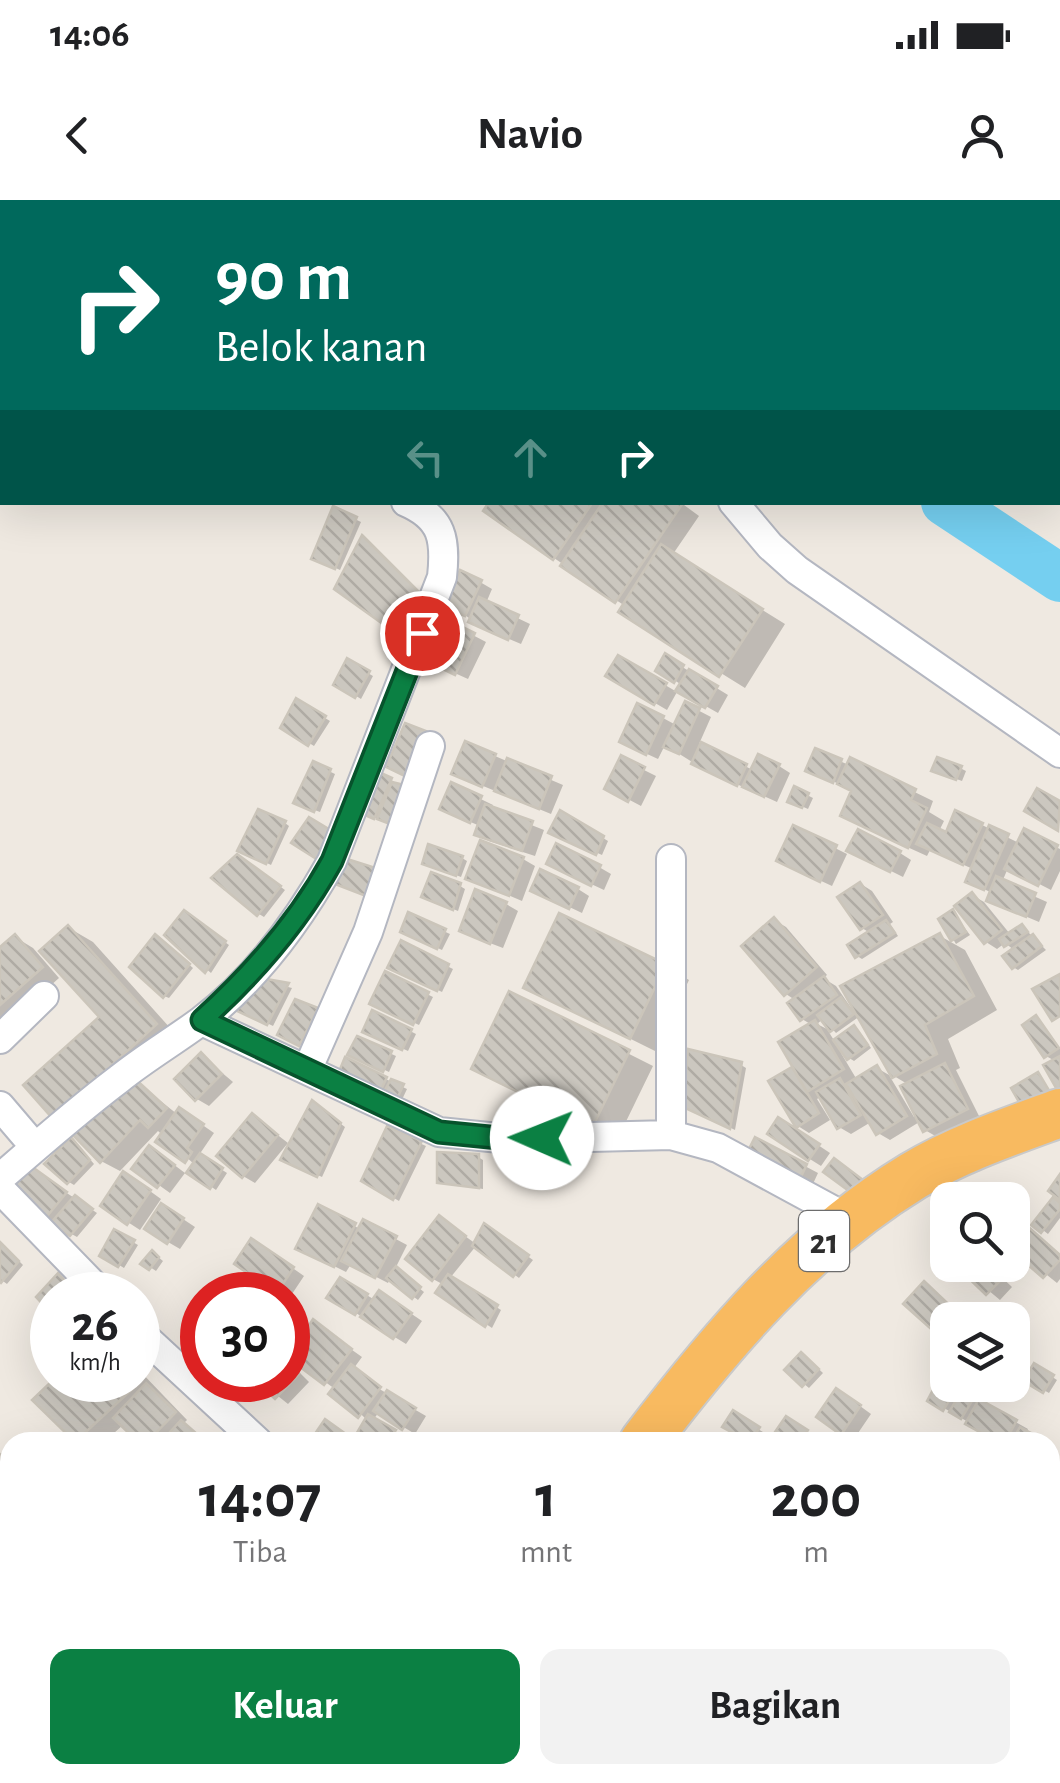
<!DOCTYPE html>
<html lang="id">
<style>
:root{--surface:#fff;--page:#f2f2f2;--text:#202124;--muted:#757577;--accent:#0b8043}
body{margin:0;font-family:"Alegreya Sans",sans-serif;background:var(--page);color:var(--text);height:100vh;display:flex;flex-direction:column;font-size:38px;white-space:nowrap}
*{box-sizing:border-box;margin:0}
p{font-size:32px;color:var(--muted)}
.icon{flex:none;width:55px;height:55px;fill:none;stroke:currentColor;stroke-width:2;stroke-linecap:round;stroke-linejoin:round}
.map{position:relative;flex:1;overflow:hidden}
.side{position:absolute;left:0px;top:1232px;width:1060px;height:352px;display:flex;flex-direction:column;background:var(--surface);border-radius:30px 30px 0 0;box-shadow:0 10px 40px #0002}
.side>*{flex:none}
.guide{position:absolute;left:0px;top:0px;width:1060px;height:305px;box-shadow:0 10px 40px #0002;background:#00695c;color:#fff;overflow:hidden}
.tools{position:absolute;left:930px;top:982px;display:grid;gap:20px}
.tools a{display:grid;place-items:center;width:100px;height:100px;border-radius:20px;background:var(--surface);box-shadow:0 10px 40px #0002;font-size:50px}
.speed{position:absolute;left:30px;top:1072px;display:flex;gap:20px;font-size:50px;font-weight:700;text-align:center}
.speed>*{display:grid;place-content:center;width:130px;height:130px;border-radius:50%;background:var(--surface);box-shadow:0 10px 40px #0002;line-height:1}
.speed small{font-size:25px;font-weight:400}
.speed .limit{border:15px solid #d22;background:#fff;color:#111}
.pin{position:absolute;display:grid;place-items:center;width:85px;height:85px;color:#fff;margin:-42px;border:5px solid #fff;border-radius:50%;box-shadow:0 2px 10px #0007}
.me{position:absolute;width:110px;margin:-55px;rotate:271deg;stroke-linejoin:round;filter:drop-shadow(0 0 8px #0008)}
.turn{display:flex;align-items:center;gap:35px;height:210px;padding:0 50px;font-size:45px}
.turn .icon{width:130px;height:130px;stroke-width:2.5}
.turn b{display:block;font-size:70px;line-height:85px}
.lanes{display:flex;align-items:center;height:95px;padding:0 50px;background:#0003;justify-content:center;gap:50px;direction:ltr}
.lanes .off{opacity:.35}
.eta{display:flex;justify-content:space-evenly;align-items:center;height:170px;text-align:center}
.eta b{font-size:60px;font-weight:700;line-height:70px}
.primary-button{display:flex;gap:20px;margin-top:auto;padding:20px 50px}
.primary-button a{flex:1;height:115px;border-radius:20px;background:var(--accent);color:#fff;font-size:40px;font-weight:700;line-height:115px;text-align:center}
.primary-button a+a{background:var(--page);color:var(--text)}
.status{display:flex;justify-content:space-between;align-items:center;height:70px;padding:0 50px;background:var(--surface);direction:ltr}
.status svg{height:28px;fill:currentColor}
header{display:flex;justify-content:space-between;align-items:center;height:130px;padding:0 50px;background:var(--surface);font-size:45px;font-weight:700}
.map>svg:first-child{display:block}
</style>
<div class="status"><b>14:06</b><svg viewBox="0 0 49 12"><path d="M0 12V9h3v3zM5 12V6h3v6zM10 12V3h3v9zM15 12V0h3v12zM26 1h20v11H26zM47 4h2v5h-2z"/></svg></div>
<header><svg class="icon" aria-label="back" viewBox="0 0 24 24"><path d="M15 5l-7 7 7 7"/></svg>Navio<svg class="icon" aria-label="person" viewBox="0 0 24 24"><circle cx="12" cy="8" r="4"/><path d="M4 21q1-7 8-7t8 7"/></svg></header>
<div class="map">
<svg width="1060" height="1583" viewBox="0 0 1060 1583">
<defs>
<pattern id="building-back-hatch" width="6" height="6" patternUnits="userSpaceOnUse" patternTransform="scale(2.5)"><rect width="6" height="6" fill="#cbc7bf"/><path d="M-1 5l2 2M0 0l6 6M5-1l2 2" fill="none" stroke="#afaba4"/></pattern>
</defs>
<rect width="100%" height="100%" fill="#efe9e1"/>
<path fill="#0003" fill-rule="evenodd" d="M1058,148L1060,150V190L1058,189Z
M1058,250L1060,251V273L1058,272Z
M492,302H680L699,316L673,354L785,424L745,488L621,411L625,406L554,358Z
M334,309L361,322L340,370L319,360Z
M367,342L424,398L401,433L337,388Z
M480,382L492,389L486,403L530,424L521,444L483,428L455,408Z
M446,421L486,442L468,479L439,466Z
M666,457L728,495L718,513L679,491L682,485L658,470Z
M619,458L677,492L667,510L609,476Z
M348,462L373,476L361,499L337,484Z
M297,501L330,521L314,546L283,527Z
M686,504L711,517L699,544L753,570L779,566L790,573L777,602L705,570L665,545L658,559L634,548L663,518L676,525Z
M816,551L849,565L851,561L933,601L929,612L944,621L939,631L947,635L982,625L1019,643L1025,632L1060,649V671L1051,690L1008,668L1002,682L1047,702L1039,722L1001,706L992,693L980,687L973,669L930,650L927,656L861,626L854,591L813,572Z
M495,556L563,585L551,614L466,579Z
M622,559L656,576L641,606L607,588Z
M314,564L335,574L320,612L301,605Z
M960,568L966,571L962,581L940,573Z
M391,580L396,583L380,620L359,610Z
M452,585L493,605L491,609L544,630L535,656L489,641L477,634L480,626L454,615Z
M795,589L813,598L808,609L790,601Z
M561,613L608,641L602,655L551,632Z
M285,623L289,626L271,665L240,650Z
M835,648L847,654L832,686L791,667Z
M900,653L911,660L903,677L861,656Z
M462,658L467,661L461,677L430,665Z
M523,659L535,666L522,701L468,678Z
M243,660L285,690L264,717L259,714Z
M599,667L611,674L604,690L561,670Z
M861,684L872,691L893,722L890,724L898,736L862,759L857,756L870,733L862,728Z
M460,686L465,689L458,711L429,699Z
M578,689L589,696L582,713L542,694Z
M972,695L984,702L1010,734L1022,726L1046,750L1018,770L1013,767L1014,750L1005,743L997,749L986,742Z
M506,704L518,711L503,748L474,737Z
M953,712L970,735L956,744L941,719Z
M410,716L450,734L442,750L408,734Z
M189,717L229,745L211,773L167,735Z
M774,720L786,727L827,775L823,778L836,786L856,815L940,736L965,750L997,810L948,839L960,868L956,870L979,916L937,937L925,930L921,921L890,940L878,933L871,922L851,934L839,927L822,896L817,899L830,920L809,933L798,926L771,882L795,867L812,825L802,819L795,800L786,794L744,747ZM860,816L894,876L909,885L917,915L914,917L889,875L877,868L857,880L841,853L854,861L871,848L859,831L854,828L835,842L827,829L817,824L823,819L836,833Z
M69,728L93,742L180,839L134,880L177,914L191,917L214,933L199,955L227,973L216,990L190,972L195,965L158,931L120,971L101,961L75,933L102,817Z
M15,737L33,748L59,778L0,831V751Z
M161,740L193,768L169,798L164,796Z
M402,744L453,769L442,792L390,767Z
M665,766L689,780L655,851L526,787Z
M386,774L433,797L419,825L372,803Z
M257,779L292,788L273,826L240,810Z
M510,794L653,866L617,940L499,882Z
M296,802L322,813L305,847L281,834Z
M374,813L416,834L408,851L365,831Z
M1036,818L1060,849V890L1055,861L1046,856Z
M358,839L396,856L389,872L351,854Z
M201,855L233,882L209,906L197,899Z
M347,861L407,889L399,906Z
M741,865L746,868L735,930L686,906Z
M318,907L345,927L322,977L284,959Z
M253,916L288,943L255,983L243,976Z
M791,927L830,953L821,966L770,934Z
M388,929L426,946L399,1001L364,980Z
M756,940L818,973L812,986L750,952Z
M76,943L94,964L74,985L69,982Z
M161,955L185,973L170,993L135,968Z
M478,957L483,960V989L439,982Z
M32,970L97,1013L77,1037L45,1019Z
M136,981L161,999L140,1030L103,1006Z
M1060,1005V1018L1048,1034L1035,1024Z
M319,1007L360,1029L364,1022L407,1045L395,1069L424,1092L418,1100L390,1079L388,1083L351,1064L346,1072L310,1054Z
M174,1013L195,1027L180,1049L168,1042Z
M440,1018L476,1044L485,1026L533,1060L519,1078L476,1046L450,1078L501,1110L492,1128L438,1092L444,1085L433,1079Z
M1016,1018L1060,1054V1079L1057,1083L1012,1047Z
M115,1032L138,1045L124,1068L103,1055Z
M0,1042L23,1065L7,1084L0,1079Z
M264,1048L304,1076L290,1097L279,1090Z
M157,1056L163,1061L156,1071L144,1063Z
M958,1065H989L1012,1087L1000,1100Z
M341,1080L375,1100H391L422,1121L406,1144L330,1097Z
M924,1085L967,1120H948V1139L940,1134Z
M314,1123L362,1157L354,1168L369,1183L426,1216L415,1234L379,1212L373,1220L406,1239L404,1242H370L359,1235L367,1220L335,1189L289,1156Z
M807,1158L823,1173L809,1188L787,1170Z
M288,1161L309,1182L288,1204L258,1180H288Z
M1035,1166L1057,1180L1049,1193L1026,1180Z
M138,1169L187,1220L183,1224L207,1242H141L123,1225L104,1242H75L36,1200L57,1180H138Z
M948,1185L964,1186L961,1191L1028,1229L1026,1233L1043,1242H1003L930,1200Z
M849,1198L871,1214L854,1239L842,1233Z
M733,1214L763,1232L757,1242H751L726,1227Z
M787,1219L812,1235L821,1242H789L777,1234Z
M326,1222L350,1239L347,1242L313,1241Z
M0,1289L10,1294L4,1308L0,1306Z
M0,1551L6,1555L0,1568Z
M487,1575H524L532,1579L529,1583H482Z
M610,1575H644L640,1583H624Z
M693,1575H733L739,1579L737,1583H687Z
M817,1575H860L853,1583H810Z"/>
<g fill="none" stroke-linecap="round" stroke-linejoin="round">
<path stroke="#75cff0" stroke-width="48" d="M577,0L580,2
M945,302L1060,378"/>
</g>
<path fill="url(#building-back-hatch)" stroke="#cbc5ba" stroke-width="2.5" d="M489,302H593L553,360L483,311Z
M603,302L683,303L615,403L560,366Z
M333,306L357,317L335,369L311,359Z
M362,335L420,393L394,432L334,389Z
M661,344L763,409L719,477L618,412Z
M460,370L482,380L465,416L443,406Z
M479,397L519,415L508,440L468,422Z
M444,418L475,433L455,475L424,460Z
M665,453L684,465L674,483L655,471Z
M618,455L667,483L654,505L605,476Z
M347,458L370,471L355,498L333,485Z
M689,469L718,486L705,508L675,491Z
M296,498L326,516L308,546L280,528Z
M685,501L700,508L679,554L663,547Z
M637,503L664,516L646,555L619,542Z
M405,523L431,533L413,580L386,567Z
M465,541L496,554L482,587L451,574Z
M701,542L747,564L737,586L691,564Z
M815,548L842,559L833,583L805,571Z
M758,554L780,564L764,597L742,587Z
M621,555L645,567L628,602L604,589Z
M850,557L916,589L911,600L927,608L908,648L840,616L851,591L837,584Z
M937,557L962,566L956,580L931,571Z
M507,558L552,576L539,609L494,591Z
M313,561L331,569L314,612L293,603Z
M372,569L392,578L374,619L356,611Z
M392,582L412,587L398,627L377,619Z
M451,582L482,596L470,623L439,609Z
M794,586L809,593L802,608L787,602Z
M1037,588L1060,601L1058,631L1024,611Z
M485,604L533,621L522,651L474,635Z
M258,609L286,621L266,664L237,651Z
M560,610L604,636L596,655L548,633Z
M955,610L983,623L963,665L916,644L927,623L946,632Z
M309,617L332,631L318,660L291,643Z
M793,625L837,645L820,682L776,661Z
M989,625L1009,634L984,690L965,682Z
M1024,628L1058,645L1038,686L1004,669Z
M858,629L901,651L890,672L846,651Z
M480,640L524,657L509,696L465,679Z
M556,643L601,665L591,686L546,664Z
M428,644L463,656L456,676L422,664Z
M237,654L281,686L257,716L211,678Z
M344,658L382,670L374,699L335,684Z
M540,669L579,687L569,709L530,691Z
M431,672L461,683L453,710L421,697Z
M996,676L1036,693L1026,717L986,701Z
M860,682L883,715L860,730L837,697Z
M475,689L507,702L490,744L459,731Z
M972,692L1002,730L984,744L954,706Z
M953,709L966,732L951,741L938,719Z
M184,710L226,741L205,773L164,735Z
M408,712L446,729L437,749L400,732Z
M559,713L666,764L630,839L523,788Z
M774,717L817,767L784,796L741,746Z
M886,720L895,733L855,758L847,745Z
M1022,724L1028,732L1004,747L999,739Z
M68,725L157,824L53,919L23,885L99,817L39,751Z
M940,733L974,796L925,825L937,854L892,878L840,786Z
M15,734L43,767L0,805V747Z
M155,734L190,764L163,798L129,767Z
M1033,734L1042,746L1012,769L1002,756Z
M401,740L449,764L437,791L387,768Z
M385,771L429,792L413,825L369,804Z
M1060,774V816L1052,821L1032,789Z
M824,776L837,795L800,821L787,803Z
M255,777L289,783L267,825L237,811Z
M509,791L630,850L592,928L471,869Z
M841,797L854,814L830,832L817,815Z
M295,799L318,808L299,846L277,835Z
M372,810L412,829L402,850L362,832Z
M1036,815L1059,848L1044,858L1022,825Z
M815,820L844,869L807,892L778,842Z
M854,825L868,845L847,860L833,840Z
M357,836L392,851L383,872L347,855Z
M688,849L742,862L730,929L683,907Z
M201,852L222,874L195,901L174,879Z
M1060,856V895L1043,865Z
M345,857L387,877L377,898L336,879Z
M945,863L968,909L923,932L900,886Z
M877,865L907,916L876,935L846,884Z
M792,867L819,913L796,928L768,881Z
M1038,872L1050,892L1023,909L1011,888Z
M132,876L167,908L148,928L140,920L100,963L71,933Z
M840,878L861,915L837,929L816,892Z
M391,879L404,884L394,905L380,899Z
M312,900L341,923L317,977L280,960Z
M179,907L204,924L187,948L192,952L185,963L155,942Z
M252,913L278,935L242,978L216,956Z
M778,917L820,944L808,961L767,934Z
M387,926L422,941L393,1000L361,981Z
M71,937L90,960L67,984L44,964Z
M755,937L807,964L799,981L747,953Z
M149,945L175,965L157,988L131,969Z
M437,952L479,954V988L437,983Z
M200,953L223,968L210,989L186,973Z
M834,958L863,980L853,994L823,972Z
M31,966L67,992L43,1021L12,988Z
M123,971L151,990L127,1025L100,1006Z
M1060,974V1000L1048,991Z
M75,995L93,1009L70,1036L50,1024Z
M1053,997L1060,1003V1009L1041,1033L1031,1025Z
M161,1003L184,1018L167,1044L144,1029Z
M318,1004L356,1023L334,1067L295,1049Z
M439,1015L466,1036L432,1081L405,1059Z
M1015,1015L1060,1055V1060L1043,1078L1012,1051V1018Z
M363,1019L397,1036L375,1078L341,1061Z
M484,1023L529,1055L513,1077L472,1046Z
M114,1029L135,1040L118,1067L99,1056Z
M251,1038L294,1067L277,1093L234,1064Z
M0,1042L19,1061L1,1083L0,1082Z
M152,1050L159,1057L149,1070L140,1064Z
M955,1065H987L1002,1079L986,1095Z
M396,1066L421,1087L412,1099L386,1078Z
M58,1073L78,1095H52V1114L36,1097Z
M448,1074L498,1105L485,1127L435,1093Z
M340,1077L368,1094L355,1115L326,1098Z
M924,1081L959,1114L954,1120H948V1127L939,1136L903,1104Z
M379,1090L412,1113L393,1139L360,1117Z
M313,1119L352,1149L324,1185L288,1158Z
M801,1152L819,1169L802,1187L784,1170Z
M288,1163L299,1174L275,1199L255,1180H288Z
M1034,1163L1054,1175L1043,1193L1023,1181Z
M351,1164L381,1187L358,1218L328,1194Z
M943,1171L948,1174V1185H958L943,1211L927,1201Z
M138,1175L142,1180L75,1242L32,1200L53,1180H138Z
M146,1183L176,1212L147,1242H138L113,1218Z
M836,1188L861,1205L841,1235L816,1217Z
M963,1189L975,1196L961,1219L949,1212Z
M387,1190L416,1208L402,1230L373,1211Z
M979,1199L1017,1220L1005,1242H998L965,1224Z
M733,1210L760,1227L750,1242L722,1227Z
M368,1214L396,1230L388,1242H366L355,1236Z
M786,1216L808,1230L800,1242H784L773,1235Z
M325,1219L346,1234L341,1242L310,1241Z
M181,1220L206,1242H161Z
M1020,1227L1048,1242H1011Z
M0,1254L10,1262V1286L0,1281Z
M1,1512L10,1516V1546L0,1542Z
M37,1575H63L73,1583H40L34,1579Z
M74,1575H106L101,1583H85Z
M120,1575H156L168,1583H116Z
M287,1575H321L333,1583H290L284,1579Z
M484,1575H518L514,1583H479Z
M605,1575H629L625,1583Z
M652,1575H677L680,1576L675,1583H647Z
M690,1575H726L720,1583H684Z
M814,1575H852L846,1583H807Z
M866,1575H873L884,1583H859Z"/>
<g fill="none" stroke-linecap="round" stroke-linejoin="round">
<defs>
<path id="minor" d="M927,0L931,2
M1058,80L1060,81
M733,302L770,346L797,370L1060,553
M202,821L439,932L510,939L671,935L718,948L849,1019
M0,839L44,796
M308,868L368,732L430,546
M0,906L35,947
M671,935V659
M0,978C39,944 78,910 119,879C145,858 174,841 201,821C255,780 299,720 332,661L442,377C446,340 443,318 406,302
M0,989L103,1095
M138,1131L258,1242
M581,1575L593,1583"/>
<path id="trunk" d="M644,1242C721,1141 803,1043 913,976C958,949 1011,931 1060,913
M374,1583L381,1575"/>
</defs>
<use href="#minor" stroke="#b4b7c1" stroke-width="32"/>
<use href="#trunk" stroke="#c9c9c9" stroke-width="52"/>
<use href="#minor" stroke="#fff" stroke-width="28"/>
<use href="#trunk" stroke="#f8ba60" stroke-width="48"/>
</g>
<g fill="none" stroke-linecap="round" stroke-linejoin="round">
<defs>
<path id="route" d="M422,433L332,661C298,723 254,773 202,820L439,932L510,939L542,938"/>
</defs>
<use href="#route" stroke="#07532c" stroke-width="25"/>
<use href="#route" stroke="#0b8043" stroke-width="18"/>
</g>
<g text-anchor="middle" stroke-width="8" stroke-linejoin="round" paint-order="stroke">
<rect fill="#fff" stroke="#6d6d6d" stroke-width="2.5" x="799" y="1011" width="50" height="60" rx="8"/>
<g font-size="35" font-weight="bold" fill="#2e2e2e">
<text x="824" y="1053">21</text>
</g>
</g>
</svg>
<div class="tools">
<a><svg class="icon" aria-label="search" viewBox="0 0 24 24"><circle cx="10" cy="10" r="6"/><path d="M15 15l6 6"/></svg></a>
<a><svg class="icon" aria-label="layers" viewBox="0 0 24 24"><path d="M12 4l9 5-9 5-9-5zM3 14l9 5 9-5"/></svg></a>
</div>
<div class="speed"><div>26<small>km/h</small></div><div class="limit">30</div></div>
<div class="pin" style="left:422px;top:433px;background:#d93025"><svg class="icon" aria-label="arrive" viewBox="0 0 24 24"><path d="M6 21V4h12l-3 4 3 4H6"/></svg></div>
<svg class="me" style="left:542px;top:938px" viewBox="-20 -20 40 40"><circle r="19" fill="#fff"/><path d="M0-13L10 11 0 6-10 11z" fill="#0b8043"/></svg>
<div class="guide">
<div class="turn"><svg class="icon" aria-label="right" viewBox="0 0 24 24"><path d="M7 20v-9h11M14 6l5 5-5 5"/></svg><div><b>90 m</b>Belok kanan</div></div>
<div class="lanes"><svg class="icon off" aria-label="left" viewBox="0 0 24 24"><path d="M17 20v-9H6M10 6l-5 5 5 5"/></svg><svg class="icon off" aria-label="ahead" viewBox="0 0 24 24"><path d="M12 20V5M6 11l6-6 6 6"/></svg><svg class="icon" aria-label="right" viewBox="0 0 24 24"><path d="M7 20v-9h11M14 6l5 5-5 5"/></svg></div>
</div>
<section class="side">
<div class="eta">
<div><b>14:07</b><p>Tiba</p></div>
<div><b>1</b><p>mnt</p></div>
<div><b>200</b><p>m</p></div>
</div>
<div class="primary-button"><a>Keluar</a><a>Bagikan</a></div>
</section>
</div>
